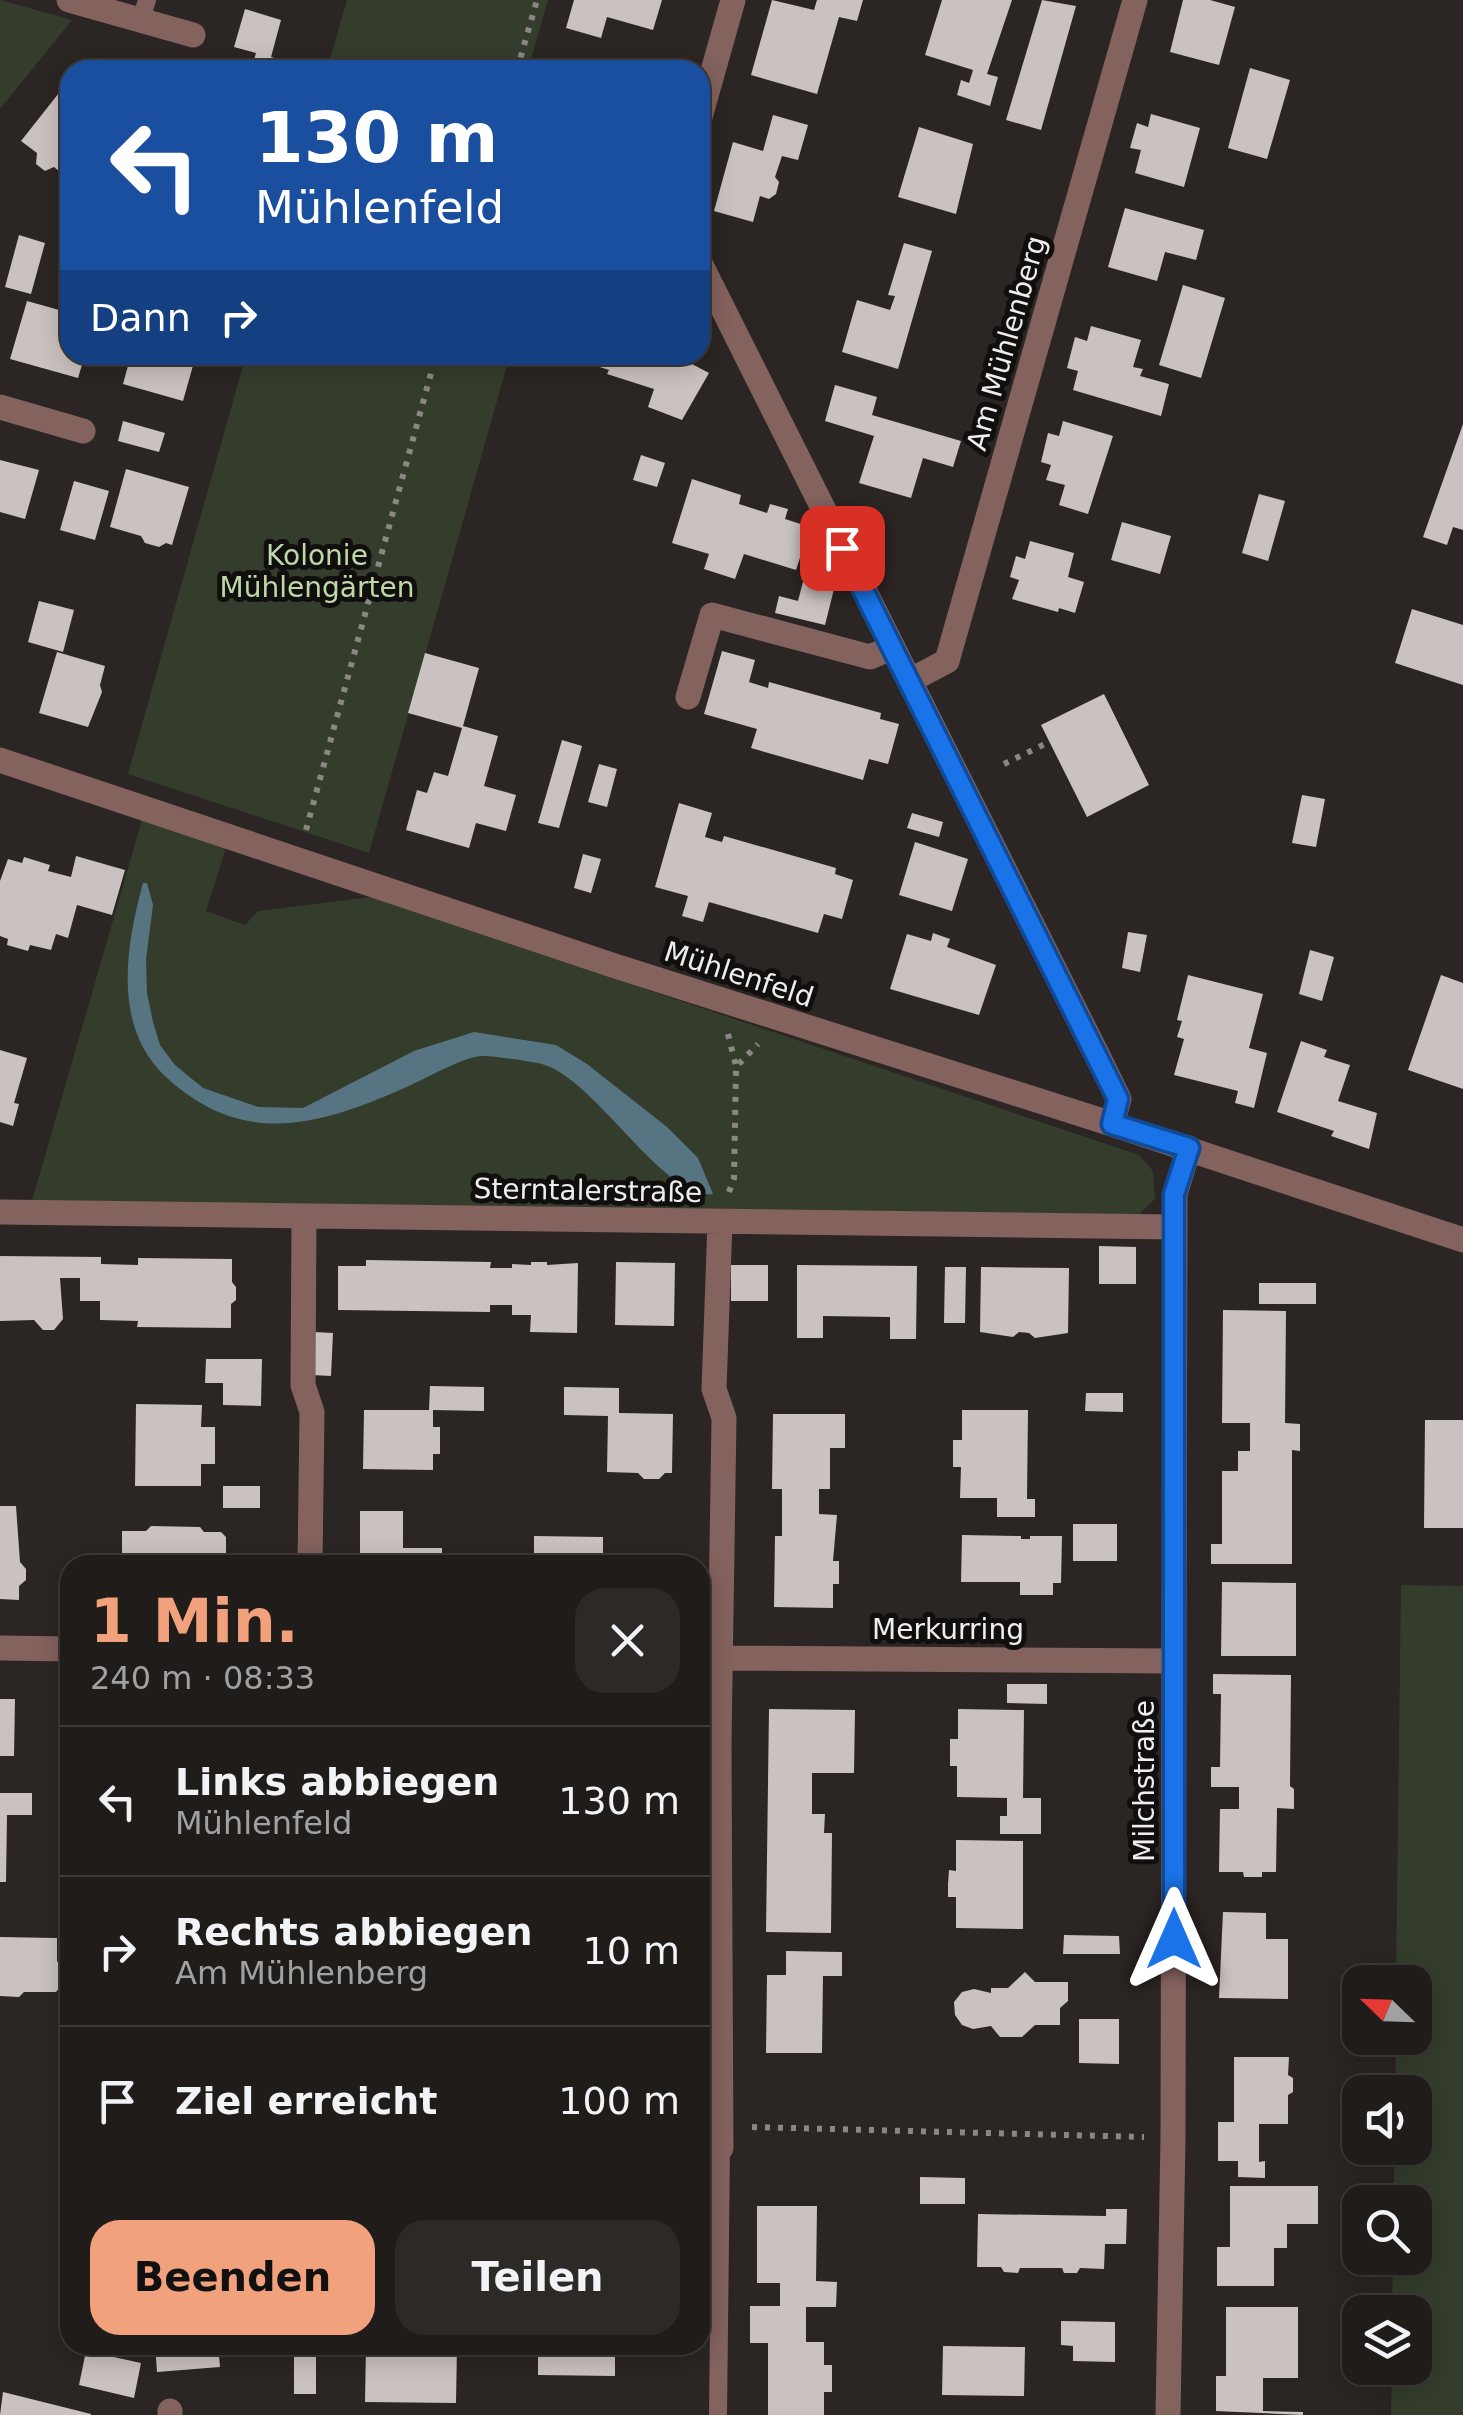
<!DOCTYPE html>
<html lang="de">
<meta charset="utf-8">
<style>
:root{--surface:#201c1a;--page:#2d2927;--text:#f1f3f6;--muted:#a2a1a2;--line:#3d3a39;--accent:#f1a17c}
body{margin:0;font-family:"DejaVu Sans",sans-serif;background:var(--page);color:var(--text);height:100vh;display:flex;flex-direction:column;font-size:38px;white-space:nowrap}
*{box-sizing:border-box;margin:0}
p{font-size:32px;color:var(--muted)}
.icon{flex:none;width:55px;height:55px;fill:none;stroke:currentColor;stroke-width:2;stroke-linecap:round;stroke-linejoin:round}
.map{position:relative;flex:1;overflow:hidden}
.drawer{position:absolute;left:60px;top:1555px;width:650px;height:800px;display:flex;flex-direction:column;background:var(--surface);border-radius:30px;box-shadow:0 5px 25px #0003,0 0 0 2px var(--line)}
.drawer>*{flex:none}
.banner{position:absolute;left:60px;top:60px;width:650px;height:305px;border-radius:30px;box-shadow:0 5px 25px #0003,0 0 0 2px var(--line);background:#1a4fa0;color:#fff;overflow:hidden}
.needle{width:65px;rotate:293deg}
.fabs{position:absolute;left:1342px;top:1965px;display:grid;gap:20px}
.fabs a{display:grid;place-items:center;width:90px;height:90px;border-radius:20px;background:var(--surface);box-shadow:0 5px 25px #0003,0 0 0 2px var(--line);font-size:50px}
.pin{position:absolute;display:grid;place-items:center;width:85px;height:85px;color:#fff;margin:-42px;border-radius:20px;box-shadow:0 5px 15px #0006}
.me{position:absolute;width:110px;margin:-55px;rotate:0deg;stroke-linejoin:round;filter:drop-shadow(0 0 8px #0008)}
.turn{display:flex;align-items:center;gap:35px;height:210px;padding:0 30px;font-size:45px}
.turn .icon{width:130px;height:130px;stroke-width:2.5}
.turn b{display:block;font-size:70px;line-height:85px}
.then{display:flex;align-items:center;height:95px;padding:0 30px;background:#0003;gap:20px;font-size:38px}
.round{display:grid;place-items:center;flex:none;width:105px;height:105px;border-radius:30px;background:var(--page)}
.headline{display:flex;align-items:center;justify-content:space-between;height:170px;padding:0 30px}
h1{font-size:60px;font-weight:700;line-height:75px;color:var(--accent)}
.primary-button{display:flex;gap:20px;margin-top:auto;padding:20px 30px}
.primary-button a{flex:1;height:115px;border-radius:30px;background:var(--accent);color:#111;font-size:40px;font-weight:700;line-height:115px;text-align:center}
.primary-button a+a{background:var(--page);color:var(--text)}
ul{padding:0;list-style:none}
li{display:flex;align-items:center;gap:30px;height:150px;padding:0 30px;border-top:2px solid var(--line)}
li div{flex:1}
li b{display:block;font-size:38px}
li em{font-style:normal}
.map>svg:first-child{display:block}
</style>
<div class="map">
<svg width="1463" height="2415" viewBox="0 0 1463 2415">
<rect width="100%" height="100%" fill="#2b2523"/>
<path fill="#343d2c" d="M0,0L72,20L0,109Z
M347,0H548L528,70H327Z
M246,355H510L369,853L128,774Z
M142,820L226,848L206,911L245,925L258,911L371,897L1139,1155L1153,1171L1155,1199L1137,1216L31,1204Z
M1401,1585L1463,1586V2415H1391L1392,2368H1415V2312H1392L1393,2258H1415V2202H1394V2148H1415V2092H1395L1396,2038H1415V1982H1396Z"/>
<path fill="#577483" d="M143,883H147L153,905L146,959L147,993L153,1022L160,1045L175,1065L203,1088L258,1107L303,1108L414,1051L474,1032L556,1045L587,1064L667,1127L698,1158L713,1194C663,1200 596,1079 542,1064C532,1062 491,1055 481,1056C464,1057 428,1077 411,1085C322,1125 244,1150 165,1076C112,1026 126,946 143,883Z"/>
<path fill="#cac2c1" d="M574,0H662L653,30L607,17L601,38L566,28Z
M772,0L814,10L817,0H863L857,21L839,17L817,94L751,75Z
M942,0H1012L987,74L998,77L990,106L957,95L961,80L969,83L973,70L925,55Z
M1042,0L1076,6L1041,130L1006,120Z
M1183,0H1210L1235,7L1219,65L1170,52Z
M245,9L281,20L271,57L313,70H251L256,53L234,47Z
M1250,68L1290,80L1267,159L1228,148Z
M70,79V180L54,167L45,171L36,164L37,153L21,141Z
M1151,114L1200,128L1184,187L1135,173L1141,150L1130,148L1137,123L1148,127Z
M773,115L808,125L798,160L782,156L775,177L779,182L776,194L769,199L760,196L753,222L714,211L733,142L763,151Z
M919,127L973,144L956,214L898,197Z
M1125,208L1204,230L1196,260L1165,252L1157,281L1108,267Z
M19,235L45,243L31,294L5,287Z
M904,243L932,251L898,369L842,352L857,300L890,310L895,296L888,295Z
M1183,285L1225,298L1201,378L1159,365Z
M27,301L70,313V355H85L78,378L10,359Z
M1091,326L1141,340L1133,367L1143,369L1140,376L1169,384L1161,416L1073,390L1078,371L1067,368L1075,337L1087,341Z
M131,355H196L183,401L123,384Z
M583,355H675L709,373L682,420L648,407L654,389L607,374L609,370L581,361Z
M835,385L877,397L872,415L961,441L953,467L923,458L911,498L859,483L874,436L825,421Z
M123,421L165,433L159,452L118,441Z
M1063,421L1113,436L1088,514L1059,505L1065,485L1046,480L1051,465L1041,462L1048,433L1059,436Z
M1463,424V530L1453,527L1447,545L1423,537Z
M641,455L665,463L657,487L633,480Z
M0,460L39,470L25,519L0,512Z
M126,469L189,487L172,545L166,543L159,547L145,543L141,536L110,527Z
M692,479L741,495L739,504L767,513L770,504L788,509L785,519L810,527L796,570L744,554L735,579L704,569L709,554L672,543Z
M74,481L109,491L95,540L60,530Z
M1259,494L1285,501L1268,561L1242,553Z
M1122,522L1171,536L1160,574L1111,560Z
M1030,541L1074,553L1068,577L1084,582L1075,613L1059,608L1058,612L1012,599L1019,580L1010,577L1016,556L1025,559Z
M805,574L836,581L825,625L775,613L779,596L798,601Z
M39,601L74,610L63,652L28,642Z
M1412,609L1463,625V685L1395,663Z
M722,651L755,660L749,682L768,688L769,682L881,713L880,719L899,724L888,764L869,759L863,780L751,748L757,729L704,714Z
M57,652L105,666L100,685L102,692L88,727L39,713Z
M425,653L479,668L463,726L498,736L484,786L516,795L506,831L476,823L469,848L406,830L417,790L427,793L434,772L448,776L462,728L408,713Z
M1104,694L1149,785L1087,817L1041,725Z
M562,740L582,746L559,828L538,823Z
M599,764L617,769L607,807L588,802Z
M1302,795L1325,799L1316,847L1292,843Z
M679,803L712,813L705,837L722,842L724,836L836,868L835,874L853,880L842,919L824,914L818,933L709,902L703,922L682,916L688,896L655,887Z
M912,813L943,822L939,837L907,828Z
M915,842L968,859L952,911L899,895Z
M583,854L601,859L591,893L574,888Z
M76,856L125,870L112,915L77,905L68,938L56,934L51,950L30,945L28,951L7,945L8,939L0,936V881L8,859L22,863L24,857L50,865L48,871L71,877Z
M1128,932L1147,935L1140,972L1122,968Z
M933,933L950,939L947,947L996,965L979,1015L890,989L907,934L931,941Z
M1310,950L1334,957L1322,1001L1299,994Z
M1188,975L1263,994L1249,1048L1267,1053L1254,1108L1235,1103L1238,1091L1174,1075L1184,1039L1177,1037L1182,1021L1177,1020Z
M1441,975L1463,983V1089L1408,1070Z
M1301,1041L1327,1050L1324,1057L1350,1065L1338,1101L1377,1113L1369,1149L1331,1136L1334,1131L1277,1112Z
M0,1050L27,1058L14,1103L19,1104L13,1126L0,1122Z
M1099,1246L1136,1247V1284H1099Z
M0,1256L101,1257V1264L138,1265V1258L232,1259V1282L236,1287V1300L231,1304V1328L137,1327L138,1321L100,1320V1301H80V1278H60L63,1319L54,1330H43L34,1320L0,1321Z
M366,1260L491,1262L490,1268H512V1264L531,1265V1262H547V1265L578,1263L577,1333L530,1332L531,1315H512V1305H490V1312L338,1310V1266H366Z
M616,1262L675,1263L674,1326L615,1325Z
M731,1265H768V1301H731Z
M797,1265L917,1266L916,1339H890V1317L823,1316V1338H797Z
M945,1267H966L965,1323H944Z
M981,1267L1069,1268L1068,1333L1035,1338L1029,1333L1019,1332L1013,1337L980,1332Z
M1259,1283H1316V1304H1259Z
M1223,1310L1286,1311L1285,1423L1300,1424V1451L1292,1450V1564H1211V1544H1222V1471H1238V1451H1250V1423H1222Z
M314,1332L333,1333L331,1376L312,1375Z
M206,1359H262L261,1406L223,1405V1383H205Z
M430,1386L484,1387V1411L433,1410V1427H440V1454H433V1470L363,1469L364,1410H429Z
M564,1387L619,1388V1413L673,1414L672,1473H665L659,1479H644L638,1473L607,1472L608,1416L564,1415Z
M1086,1393H1123V1412L1085,1411Z
M136,1404L202,1405L201,1427H215V1464H201V1486H135Z
M962,1410H1028L1027,1499H1035V1517H997V1498H960L961,1467H953V1440H962Z
M773,1414H845V1448H830V1489H819V1514L837,1515L833,1561H839V1584H833V1608L774,1607L775,1536H782V1489H772Z
M1425,1420H1463V1528H1424Z
M223,1486H260V1508H223Z
M0,1506H16L20,1562L26,1569V1580L19,1586V1600L0,1599Z
M360,1511H403V1548H442V1565H360Z
M1073,1524H1117V1561H1073Z
M151,1526L200,1527L204,1532H221L226,1537V1565H122V1531H146Z
M962,1535L1021,1536V1539H1030V1536H1062L1061,1583H1053V1595H1020V1582H961Z
M534,1536L603,1537V1565H534Z
M1222,1582L1296,1583V1656H1221Z
M1213,1674L1291,1675L1290,1786L1294,1789V1809L1277,1808L1276,1872H1262V1877H1244L1243,1872H1219L1220,1809H1239V1787H1211V1767H1220L1221,1694H1213Z
M1007,1684H1047V1704L1007,1703Z
M0,1699H15L14,1756H0Z
M769,1709L855,1710L854,1773H812V1814H825L824,1833H832L831,1933L766,1932Z
M958,1709L1024,1710L1023,1798H1041V1834H1000V1816H1007V1798L957,1797V1766H950V1739H958Z
M0,1793H32V1815H7L6,1882H0Z
M956,1840L1023,1841V1929L956,1928V1897H948V1884L949,1870L956,1871Z
M1223,1912L1266,1913V1939H1288V1999L1219,1998Z
M1064,1935L1119,1936L1120,1954H1063Z
M0,1937L57,1938V1961L70,1976L56,1992H24L19,1997L0,1996Z
M786,1951L842,1952V1976H823L822,2053H766L767,1975H786Z
M1025,1972L1035,1982H1068V2001L1060,2008V2025H1035L1022,2037H1000L991,2026L973,2029L962,2025L955,2015L954,2002L962,1992L974,1989L991,1993V1988H1008Z
M1079,2019H1119V2064L1079,2063Z
M1234,2057H1289L1288,2075L1293,2078V2092L1288,2095V2124H1259V2162L1265,2161V2178L1238,2177V2161H1218V2122H1234Z
M920,2177L965,2178V2204H920Z
M1230,2186H1318V2224H1287V2248H1274V2286H1217V2247H1230Z
M700,2196H707L706,2251H700Z
M757,2206H817L816,2281L837,2282L836,2307H806V2342H824V2365H832V2392H824V2415H768V2343H750V2306H780V2283H757Z
M1106,2209H1127L1126,2244H1105L1104,2269L1080,2268L1077,2273H1064L1062,2268H1020L1018,2273L1004,2272L1001,2267H977L978,2214L1106,2216Z
M1226,2307H1298V2378H1263V2411L1303,2412V2415L1216,2411V2376H1226Z
M1061,2321L1115,2322V2362L1073,2361V2346L1061,2345Z
M155,2345H218L220,2367L157,2372Z
M294,2345H316V2394H294Z
M366,2345H457L456,2403L365,2402Z
M538,2345H615V2376L538,2375Z
M943,2346L1025,2347L1024,2396L942,2395Z
M86,2351L141,2363L134,2398L79,2385Z
M3,2392L91,2414V2415H0Z"/>
<g fill="none" stroke-linecap="round" stroke-linejoin="round">
<path stroke="#8c8785" stroke-width="6" stroke-dasharray="5 8" stroke-linecap="butt" d="M517,70L537,0
M1004,764L1049,742
M306,830L436,355
M728,1034L736,1066
M729,1192L734,1178L736,1067L758,1044
M752,2127L1144,2137"/>
<path stroke="#84625e" stroke-width="18" d="M141,20L147,0
M718,2415L721,2148"/>
<path stroke="#84625e" stroke-width="25" d="M69,0L193,35
M700,117L733,0
M700,263L1100,1060L1119,1099L1112,1124
M0,407L83,431
M909,681L947,661L1135,0
M688,697L712,615L870,657L893,647
M0,760L615,966L1112,1124L1463,1240
M0,1212L1175,1227
M304,1216L303,1385L312,1412L310,1565
M0,1648L70,1649
M721,1658L1174,1661
M700,2148H721L719,1745L724,1418L714,1389L720,1222
M170,2415V2411
M1168,2415L1173,2138L1175,1194L1189,1148"/>
</g>
<g fill="none" stroke-linecap="round" stroke-linejoin="round">
<defs>
<path id="route" d="M842,548L1118,1099L1112,1124L1189,1148L1174,1194V1939"/>
</defs>
<use href="#route" stroke="#114b97" stroke-width="25"/>
<use href="#route" stroke="#1a73e8" stroke-width="18"/>
</g>
<g text-anchor="middle" stroke-width="10" stroke-linejoin="round" paint-order="stroke">
<g font-size="28" fill="#f1edec" stroke="#110f0e">
<text transform="translate(1006 343) rotate(-74)" y="10">Am Mühlenberg</text>
<text transform="translate(739 974) rotate(18)" y="10">Mühlenfeld</text>
<text transform="translate(588 1190) rotate(1)" y="10">Sterntalerstraße</text>
<text x="948" y="1639">Merkurring</text>
<text transform="translate(1144 1781) rotate(-90)" y="10">Milchstraße</text>
</g>
<g font-size="28" fill="#bfd8a7" stroke="#110f0e">
<text x="317" y="565">Kolonie<tspan x="317" dy="32">Mühlengärten</tspan></text>
</g>
</g>
</svg>
<div class="fabs">
<a><svg class="needle" viewBox="-14 -14 28 28"><path d="M0-13l5 13h-10z" fill="#e53935"/><path d="M0 13l5-13h-10z" fill="#a2a1a2"/></svg></a>
<a><svg class="icon" aria-label="sound" viewBox="0 0 24 24"><path d="M4 9h4l5-4v14l-5-4H4zM17 9q2 3 0 6"/></svg></a>
<a><svg class="icon" aria-label="search" viewBox="0 0 24 24"><circle cx="10" cy="10" r="6"/><path d="M15 15l6 6"/></svg></a>
<a><svg class="icon" aria-label="layers" viewBox="0 0 24 24"><path d="M12 4l9 5-9 5-9-5zM3 14l9 5 9-5"/></svg></a>
</div>
<div class="pin" style="left:842px;top:548px;background:#d93025"><svg class="icon" aria-label="arrive" viewBox="0 0 24 24"><path d="M6 21V4h12l-3 4 3 4H6"/></svg></div>
<svg class="me" style="left:1174px;top:1939px" viewBox="-20 -20 40 40"><path d="M0-17L14 15 0 8-14 15z" fill="#1a73e8" stroke="#fff" stroke-width="4"/></svg>
<div class="banner">
<div class="turn"><svg class="icon" aria-label="left" viewBox="0 0 24 24"><path d="M17 20v-9H6M10 6l-5 5 5 5"/></svg><div><b>130 m</b>Mühlenfeld</div></div>
<div class="then">Dann<svg class="icon" aria-label="right" viewBox="0 0 24 24"><path d="M7 20v-9h11M14 6l5 5-5 5"/></svg></div>
</div>
<section class="drawer">
<div class="headline"><div><h1>1 Min.</h1><p>240 m · 08:33</p></div><a class="round"><svg class="icon" aria-label="close" viewBox="0 0 24 24"><path d="M6 6l12 12M18 6L6 18"/></svg></a></div>
<ul>
<li><svg class="icon" aria-label="left" viewBox="0 0 24 24"><path d="M17 20v-9H6M10 6l-5 5 5 5"/></svg><div><b>Links abbiegen</b><p>Mühlenfeld</p></div><em>130 m</em></li>
<li><svg class="icon" aria-label="right" viewBox="0 0 24 24"><path d="M7 20v-9h11M14 6l5 5-5 5"/></svg><div><b>Rechts abbiegen</b><p>Am Mühlenberg</p></div><em>10 m</em></li>
<li><svg class="icon" aria-label="arrive" viewBox="0 0 24 24"><path d="M6 21V4h12l-3 4 3 4H6"/></svg><div><b>Ziel erreicht</b></div><em>100 m</em></li>
</ul>
<div class="primary-button"><a>Beenden</a><a>Teilen</a></div>
</section>
</div>
